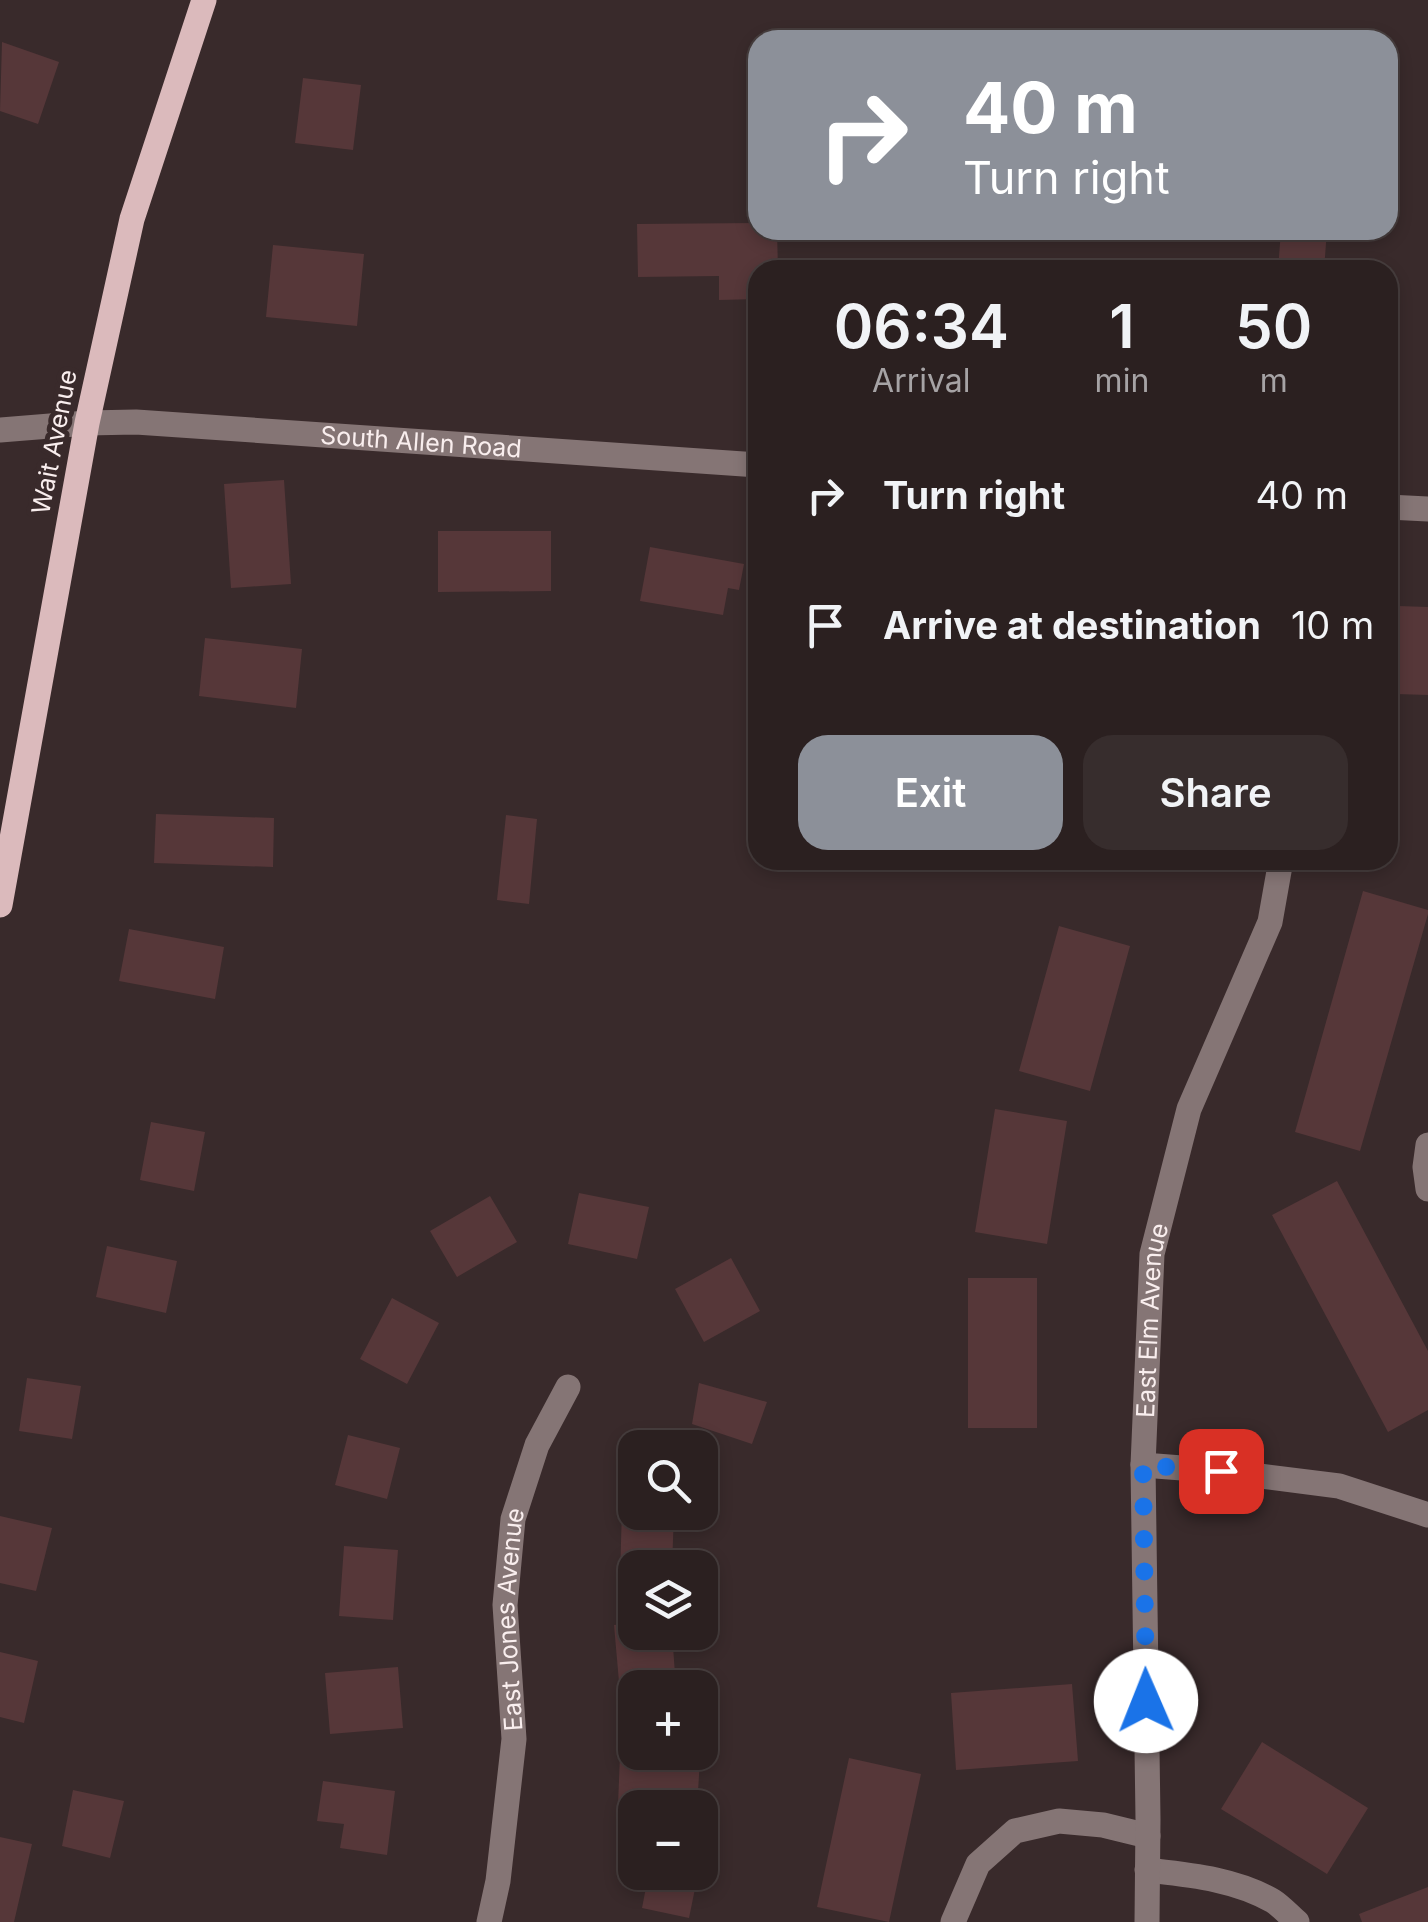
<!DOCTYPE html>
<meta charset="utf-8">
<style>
:root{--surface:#2b2020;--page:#372d2d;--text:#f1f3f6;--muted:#a6a3a5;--line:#473e3e;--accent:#8c9099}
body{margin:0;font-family:Inter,sans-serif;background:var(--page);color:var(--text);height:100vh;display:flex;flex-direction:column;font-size:38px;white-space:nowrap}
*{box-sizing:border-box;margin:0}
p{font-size:32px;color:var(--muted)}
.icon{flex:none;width:55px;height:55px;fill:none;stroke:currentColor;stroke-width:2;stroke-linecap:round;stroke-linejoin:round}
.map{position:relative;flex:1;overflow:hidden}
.drawer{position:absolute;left:748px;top:260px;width:650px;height:610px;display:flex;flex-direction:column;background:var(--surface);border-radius:30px;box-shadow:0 5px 15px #0003,0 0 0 2px var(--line)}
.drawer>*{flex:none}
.banner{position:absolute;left:748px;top:30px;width:650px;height:210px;border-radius:30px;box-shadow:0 5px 15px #0003,0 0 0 2px var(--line);background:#8c9099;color:#fff;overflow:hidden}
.fabs{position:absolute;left:618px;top:1430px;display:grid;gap:20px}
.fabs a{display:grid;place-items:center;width:100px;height:100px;border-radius:20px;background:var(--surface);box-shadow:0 5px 15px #0003,0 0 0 2px var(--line);font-size:50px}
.pin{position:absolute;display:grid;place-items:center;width:85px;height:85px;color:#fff;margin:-42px;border-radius:20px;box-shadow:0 5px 15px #0006}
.me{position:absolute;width:110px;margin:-55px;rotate:359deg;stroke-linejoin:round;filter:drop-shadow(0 0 8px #0008)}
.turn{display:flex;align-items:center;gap:35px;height:210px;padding:0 50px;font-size:45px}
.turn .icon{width:130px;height:130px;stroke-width:2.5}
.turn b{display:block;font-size:70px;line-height:85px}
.eta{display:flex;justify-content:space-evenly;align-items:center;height:170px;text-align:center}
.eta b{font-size:60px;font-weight:600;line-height:70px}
.action{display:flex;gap:20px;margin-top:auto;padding:20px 50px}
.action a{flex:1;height:115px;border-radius:30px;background:var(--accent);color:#fff;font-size:40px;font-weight:600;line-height:115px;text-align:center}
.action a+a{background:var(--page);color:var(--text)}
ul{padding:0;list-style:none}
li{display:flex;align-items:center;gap:30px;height:130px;padding:0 50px}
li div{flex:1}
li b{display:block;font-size:38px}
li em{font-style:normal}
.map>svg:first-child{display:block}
</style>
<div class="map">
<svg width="1428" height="1922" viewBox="0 0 1428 1922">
<rect width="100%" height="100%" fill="#392a2b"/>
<path fill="#563739" d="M2,42L59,62L38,124L0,111Z
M303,78L361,85L353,150L295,143Z
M758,223V230H777L778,270H758V299L719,300V276L638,277L637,224Z
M1281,230H1327L1324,270H1278Z
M273,245L364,254L357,326L266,317Z
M284,480L291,584L231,588L224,484Z
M438,531H551V591L438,592Z
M650,547L744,564L739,590L728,588L723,615L640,601Z
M1398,606L1428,607V695L1396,694Z
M205,638L302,649L296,708L199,696Z
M156,814L274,818L273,867L154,863Z
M506,815L537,819L529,904L497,900Z
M1363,891L1428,910V914L1360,1151L1295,1132Z
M1059,926L1130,946L1090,1091L1019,1071Z
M129,929L224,947L215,999L119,981Z
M995,1109L1067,1121L1047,1244L975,1232Z
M151,1122L205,1132L194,1191L140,1180Z
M1337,1181L1428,1351V1410L1388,1432L1272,1215Z
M579,1193L649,1207L637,1259L568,1244Z
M490,1196L517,1242L457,1277L430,1231Z
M107,1246L177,1261L166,1313L96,1297Z
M731,1258L760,1311L704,1342L675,1289Z
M968,1278H1037V1428H968Z
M392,1298L439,1323L407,1384L360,1359Z
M27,1378L81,1386L72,1439L19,1431Z
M699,1383L767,1402L752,1444L692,1424Z
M348,1435L400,1448L387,1499L335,1485Z
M622,1507L635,1508V1512H674L672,1568H635V1579H620Z
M0,1516L52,1528L36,1591L0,1583Z
M344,1546L398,1550L393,1620L339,1616Z
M635,1623V1632H672L676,1688H635V1692L620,1693L614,1625Z
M0,1652L38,1661L24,1723L0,1717Z
M398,1667L403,1728L330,1734L325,1673Z
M1072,1684L1078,1761L956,1770L951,1693Z
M1262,1742L1368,1808L1327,1874L1221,1809Z
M620,1755L700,1759L697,1808L618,1805Z
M849,1758L921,1774L889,1922L817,1907Z
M323,1781L395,1791L387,1855L340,1848L344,1824L317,1821Z
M73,1790L124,1801L110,1858L62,1846Z
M0,1837L32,1844L14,1922H0Z
M649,1872H664L697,1879L689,1918L642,1908Z
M1428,1887V1922H1362L1359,1914Z"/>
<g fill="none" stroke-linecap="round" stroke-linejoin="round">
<g stroke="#857575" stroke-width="25">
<path id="s1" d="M0,430L87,423L136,422L758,465"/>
<path d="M1388,507L1428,509"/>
<path d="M1428,1145L1425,1167L1428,1189"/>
<path d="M1143,1465L1221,1471L1339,1486L1428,1515"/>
<path d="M1147,1870C1190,1875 1235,1879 1273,1901C1281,1906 1289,1915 1297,1922"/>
<path id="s2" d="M489,1922L498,1881L514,1739L505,1605L513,1519L537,1445L568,1387"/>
<path d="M953,1922L978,1864L1015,1831L1059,1821L1103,1825L1148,1836"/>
<path id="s3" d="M1147,1922L1148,1819L1143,1465L1152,1254L1189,1109L1270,922L1281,860"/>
</g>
<path stroke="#dbbabc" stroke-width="25" d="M0,905L87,423L132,219L204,0"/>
</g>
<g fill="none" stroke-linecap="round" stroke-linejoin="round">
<path stroke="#1a73e8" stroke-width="18" stroke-dasharray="0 32.4" d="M1146,1701L1143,1465L1221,1471"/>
</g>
<g text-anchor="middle" stroke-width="10" stroke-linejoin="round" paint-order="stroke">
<g font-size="25" fill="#f9eeee" stroke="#392a2b">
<text transform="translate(54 442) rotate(-79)" y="9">Wait Avenue</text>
<text dy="9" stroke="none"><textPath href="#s1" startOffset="422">South Allen Road</textPath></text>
<text dy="9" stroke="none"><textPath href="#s3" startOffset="602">East Elm Avenue</textPath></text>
<text dy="9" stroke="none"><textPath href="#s2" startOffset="305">East Jones Avenue</textPath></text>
</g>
</g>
</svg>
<div class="fabs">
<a><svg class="icon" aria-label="search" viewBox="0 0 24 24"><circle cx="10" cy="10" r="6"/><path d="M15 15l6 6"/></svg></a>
<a><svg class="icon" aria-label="layers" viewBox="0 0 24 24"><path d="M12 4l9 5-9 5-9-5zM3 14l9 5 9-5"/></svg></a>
<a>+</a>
<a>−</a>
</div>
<div class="pin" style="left:1221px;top:1471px;background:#d93025"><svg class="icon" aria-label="arrive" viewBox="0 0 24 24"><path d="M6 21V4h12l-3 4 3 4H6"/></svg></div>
<svg class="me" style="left:1146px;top:1701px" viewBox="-20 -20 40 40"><circle r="19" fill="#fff"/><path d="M0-13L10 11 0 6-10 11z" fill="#1a73e8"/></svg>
<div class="banner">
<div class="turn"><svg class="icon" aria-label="right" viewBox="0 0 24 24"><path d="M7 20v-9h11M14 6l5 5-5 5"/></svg><div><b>40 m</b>Turn right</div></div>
</div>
<section class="drawer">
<div class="eta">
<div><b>06:34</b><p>Arrival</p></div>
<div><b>1</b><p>min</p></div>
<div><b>50</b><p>m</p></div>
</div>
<ul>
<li><svg class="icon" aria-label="right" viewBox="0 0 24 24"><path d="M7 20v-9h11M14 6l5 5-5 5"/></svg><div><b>Turn right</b></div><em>40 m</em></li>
<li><svg class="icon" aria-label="arrive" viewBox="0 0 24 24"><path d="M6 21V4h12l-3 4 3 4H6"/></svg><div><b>Arrive at destination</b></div><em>10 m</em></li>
</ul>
<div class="action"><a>Exit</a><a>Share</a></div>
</section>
</div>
